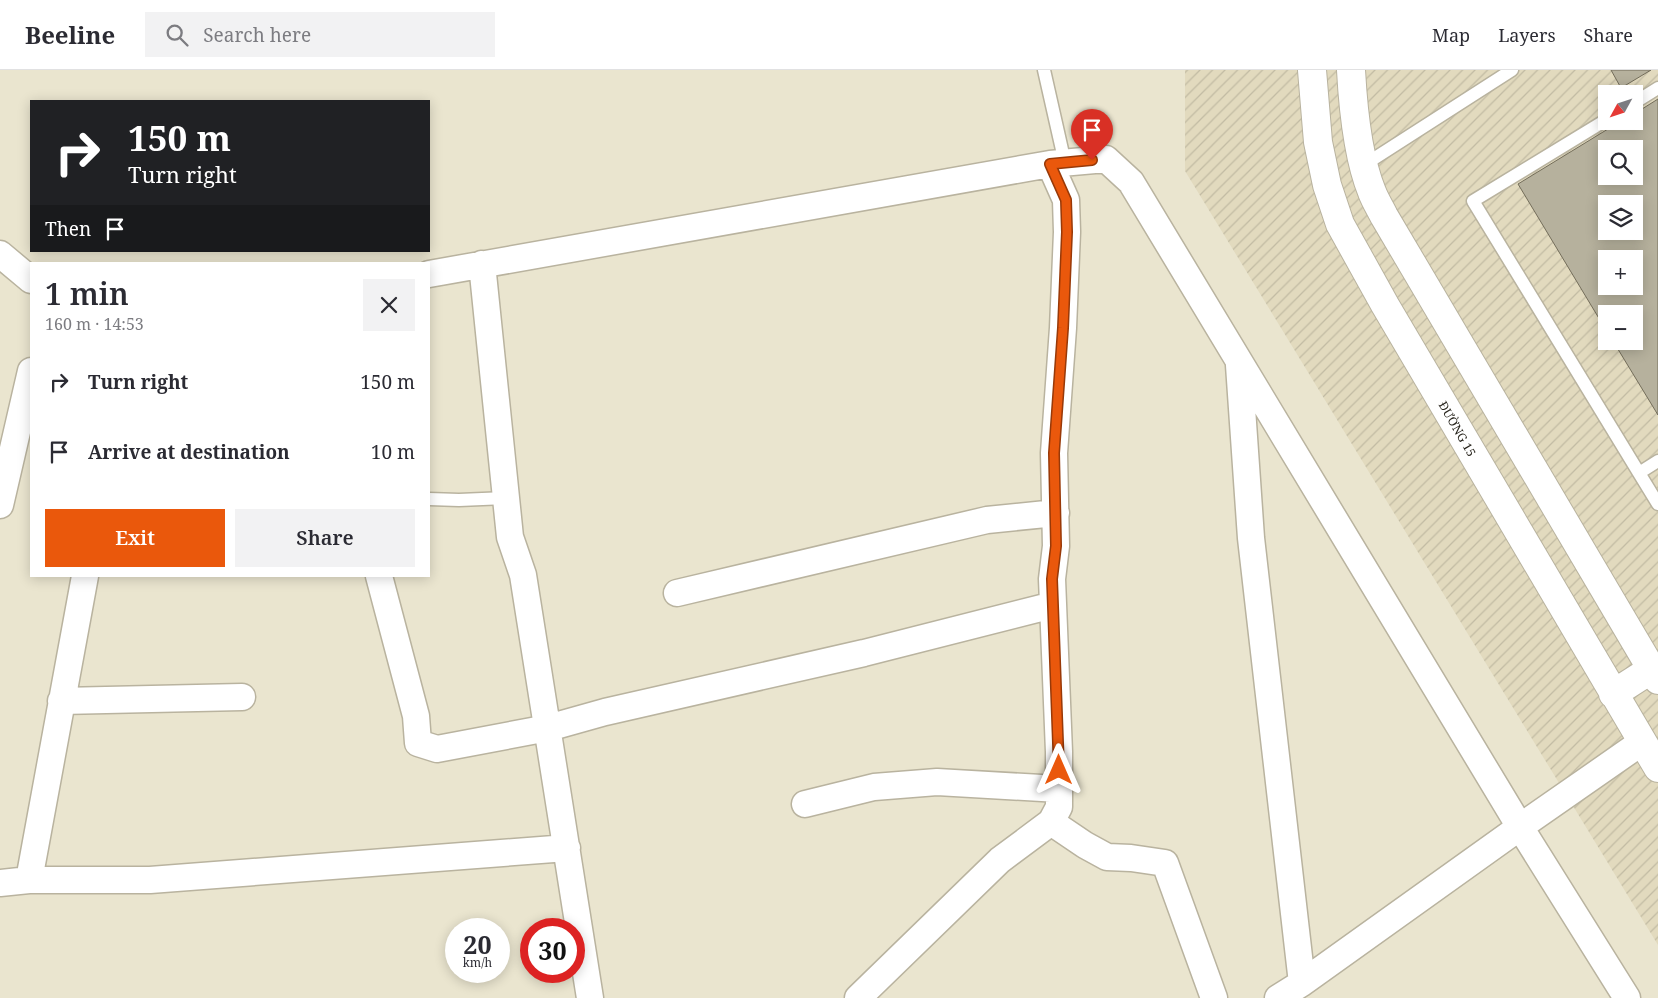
<!DOCTYPE html>
<meta charset="utf-8">
<style>
:root{--surface:#fff;--page:#f2f2f3;--text:#2b2b33;--muted:#7c7c81;--line:#e1e1e2;--accent:#ea580c}
body{margin:0;font-family:"Noto Serif",serif;background:var(--page);color:var(--text);height:100vh;display:flex;flex-direction:column;font-size:19px;white-space:nowrap}
*{box-sizing:border-box;margin:0}
p{font-size:16px;color:var(--muted)}
.icon{flex:none;width:28px;height:28px;fill:none;stroke:currentColor;stroke-width:2;stroke-linecap:round;stroke-linejoin:round}
.map{position:relative;flex:1;overflow:hidden}
.details{position:absolute;left:30px;top:192px;width:400px;height:315px;display:flex;flex-direction:column;background:var(--surface);border-radius:0px;box-shadow:0 2px 12px #0003}
.details>*{flex:none}
.guide{position:absolute;left:30px;top:30px;width:400px;height:152px;border-radius:0px;box-shadow:0 2px 12px #0003;background:#202124;color:#fff;overflow:hidden}
.needle{width:32px;rotate:230deg}
.buttons{position:absolute;left:1598px;top:15px;display:grid;gap:10px}
.buttons a{display:grid;place-items:center;width:45px;height:45px;border-radius:0px;background:var(--surface);box-shadow:0 2px 12px #0003;font-size:25px}
.speed{position:absolute;left:445px;top:848px;display:flex;gap:10px;font-size:25px;font-weight:700;text-align:center}
.speed>*{display:grid;place-content:center;width:65px;height:65px;border-radius:50%;background:var(--surface);box-shadow:0 2px 12px #0003;line-height:1}
.speed small{font-size:12px;font-weight:400}
.speed .limit{border:8px solid #d22;background:#fff;color:#111}
.pin{position:absolute;display:grid;place-items:center;width:42px;height:42px;color:#fff;margin:-51px -21px;border-radius:50% 50% 50% 0;rotate:-45deg;box-shadow:0 0 5px #0007}
.pin .icon{rotate:45deg}
.me{position:absolute;width:55px;margin:-28px;rotate:0deg;stroke-linejoin:round;filter:drop-shadow(0 0 4px #0008)}
.turn{display:flex;align-items:center;gap:18px;height:105px;padding:0 15px;font-size:22px}
.turn .icon{width:65px;height:65px;stroke-width:2.5}
.turn b{display:block;font-size:35px;line-height:42px}
.then{display:flex;align-items:center;height:48px;padding:0 15px;background:#0003;gap:10px;font-size:19px}
.round{display:grid;place-items:center;flex:none;width:52px;height:52px;border-radius:0px;background:var(--page)}
.overview{display:flex;align-items:center;justify-content:space-between;height:85px;padding:0 15px}
h1{font-size:30px;font-weight:600;line-height:38px}
.cta{display:flex;gap:10px;margin-top:auto;padding:10px 15px}
.cta a{flex:1;height:58px;border-radius:0px;background:var(--accent);color:#fff;font-size:20px;font-weight:600;line-height:58px;text-align:center}
.cta a+a{background:var(--page);color:var(--text)}
ul{padding:0;list-style:none}
li{display:flex;align-items:center;gap:15px;height:70px;padding:0 15px}
li div{flex:1}
li b{display:block;font-size:19px}
li em{font-style:normal}
header{display:flex;align-items:center;gap:30px;box-sizing:border-box;height:70px;padding:0 25px;background:var(--surface);border-bottom:1px solid var(--line)}
header strong{font-size:24px}
nav{display:flex;gap:28px;margin-inline-start:auto;font-size:18px}
.search{width:350px;height:45px;background:var(--page);display:flex;align-items:center;gap:12px;box-sizing:border-box;padding:0 18px;border-radius:0px;color:var(--muted);font-size:19px}
.map>svg:first-child{display:block}
</style>
<header>
<strong>Beeline</strong>
<div class="search"><svg class="icon" aria-label="search" viewBox="0 0 24 24"><circle cx="10" cy="10" r="6"/><path d="M15 15l6 6"/></svg>Search here</div>
<nav><a>Map</a><a>Layers</a><a>Share</a></nav>
</header>
<div class="map">
<svg width="1658" height="928" viewBox="0 0 1658 928">
<defs>
<pattern id="industrial-furrows" width="10" height="10" patternUnits="userSpaceOnUse" patternTransform="scale(1.25)"><rect width="10" height="10" fill="#e2dabe"/><path d="M-1 1l2-2M0 10L10 0M9 11l2-2" fill="none" stroke="#c2bba3"/></pattern>
</defs>
<rect width="100%" height="100%" fill="#eae5cf"/>
<path fill="url(#industrial-furrows)" fill-rule="evenodd" d="M1185,0H1658V875L1185,101ZM1606,24H1634V51H1606ZM1606,79H1634V106H1606ZM1606,134H1634V161H1606ZM1606,189H1634V216H1606ZM1606,244H1634V271H1606Z"/>
<path fill="#b6b19d" stroke="#736d5a" fill-rule="evenodd" d="M1611,0H1651L1621,18Z
M1658,29V345L1613,271H1634V244H1606V260L1518,114L1621,51H1634V44ZM1606,79H1634V106H1606ZM1606,134H1634V161H1606ZM1606,189H1634V216H1606Z"/>
<g fill="none" stroke-linecap="round" stroke-linejoin="round">
<defs>
<path id="service" d="M1044,0L1065,93
M1634,33L1658,18
M1606,50L1473,131L1639,403
M1364,95L1512,0
M1658,391L1639,403L1658,434
M429,429L459,430L506,428"/>
<path id="minor" d="M0,184L31,210
M482,194L510,467L523,505L590,928
M429,204L1050,94L1106,89L1131,112L1520,757L1627,928
M1239,295L1251,468L1302,913
M0,435L31,301
M379,506L416,646L418,673L437,679L548,658L605,642L864,583L1053,535
M677,523L987,450L1056,443
M61,631L242,627
M805,734L874,717L937,712L1059,719
M1051,752L1085,775L1107,787L1131,788L1165,793L1214,928
M29,810L85,506
M0,813L29,810H150L567,778
M858,928L1000,790L1051,752L1059,737V682L1052,509L1056,476L1054,383L1063,258L1067,162L1066,130L1050,94
M1278,928L1302,913L1520,757L1642,672"/>
<path id="tertiary" d="M1312,0L1318,72L1327,115L1340,154L1385,235L1658,698
M1351,0C1353,37 1358,88 1372,122C1375,130 1380,138 1384,146L1658,610
M1613,624L1652,599"/>
</defs>
<use href="#service" stroke="#b9b39f" stroke-width="15"/>
<use href="#minor" stroke="#b9b39f" stroke-width="29"/>
<use href="#tertiary" stroke="#b9b39f" stroke-width="30"/>
<use href="#service" stroke="#fff" stroke-width="12"/>
<use href="#minor" stroke="#fff" stroke-width="26"/>
<use href="#tertiary" stroke="#fff" stroke-width="28"/>
</g>
<g fill="none" stroke-linecap="round" stroke-linejoin="round">
<defs>
<path id="route" d="M1059,700L1052,509L1056,476L1054,383L1063,258L1067,162L1066,130L1050,94L1092,90"/>
</defs>
<use href="#route" stroke="#983908" stroke-width="12"/>
<use href="#route" stroke="#ea580c" stroke-width="9"/>
</g>
<g text-anchor="middle" stroke-width="5" stroke-linejoin="round" paint-order="stroke">
<g font-size="12" fill="#28251d" stroke="#fff">
<text transform="translate(1457 359) rotate(60)" y="4">ĐƯỜNG 15</text>
</g>
</g>
</svg>
<div class="buttons">
<a><svg class="needle" viewBox="-14 -14 28 28"><path d="M0-13l5 13h-10z" fill="#e53935"/><path d="M0 13l5-13h-10z" fill="#7c7c81"/></svg></a>
<a><svg class="icon" aria-label="search" viewBox="0 0 24 24"><circle cx="10" cy="10" r="6"/><path d="M15 15l6 6"/></svg></a>
<a><svg class="icon" aria-label="layers" viewBox="0 0 24 24"><path d="M12 4l9 5-9 5-9-5zM3 14l9 5 9-5"/></svg></a>
<a>+</a>
<a>−</a>
</div>
<div class="speed"><div>20<small>km/h</small></div><div class="limit">30</div></div>
<div class="pin" style="left:1092px;top:90px;background:#d93025"><svg class="icon" aria-label="arrive" viewBox="0 0 24 24"><path d="M6 21V4h12l-3 4 3 4H6"/></svg></div>
<svg class="me" style="left:1059px;top:700px" viewBox="-20 -20 40 40"><path d="M0-17L14 15 0 8-14 15z" fill="#ea580c" stroke="#fff" stroke-width="4"/></svg>
<div class="guide">
<div class="turn"><svg class="icon" aria-label="right" viewBox="0 0 24 24"><path d="M7 20v-9h11M14 6l5 5-5 5"/></svg><div><b>150 m</b>Turn right</div></div>
<div class="then">Then<svg class="icon" aria-label="arrive" viewBox="0 0 24 24"><path d="M6 21V4h12l-3 4 3 4H6"/></svg></div>
</div>
<section class="details">
<div class="overview"><div><h1>1 min</h1><p>160 m · 14:53</p></div><a class="round"><svg class="icon" aria-label="close" viewBox="0 0 24 24"><path d="M6 6l12 12M18 6L6 18"/></svg></a></div>
<ul>
<li><svg class="icon" aria-label="right" viewBox="0 0 24 24"><path d="M7 20v-9h11M14 6l5 5-5 5"/></svg><div><b>Turn right</b></div><em>150 m</em></li>
<li><svg class="icon" aria-label="arrive" viewBox="0 0 24 24"><path d="M6 21V4h12l-3 4 3 4H6"/></svg><div><b>Arrive at destination</b></div><em>10 m</em></li>
</ul>
<div class="cta"><a>Exit</a><a>Share</a></div>
</section>
</div>
